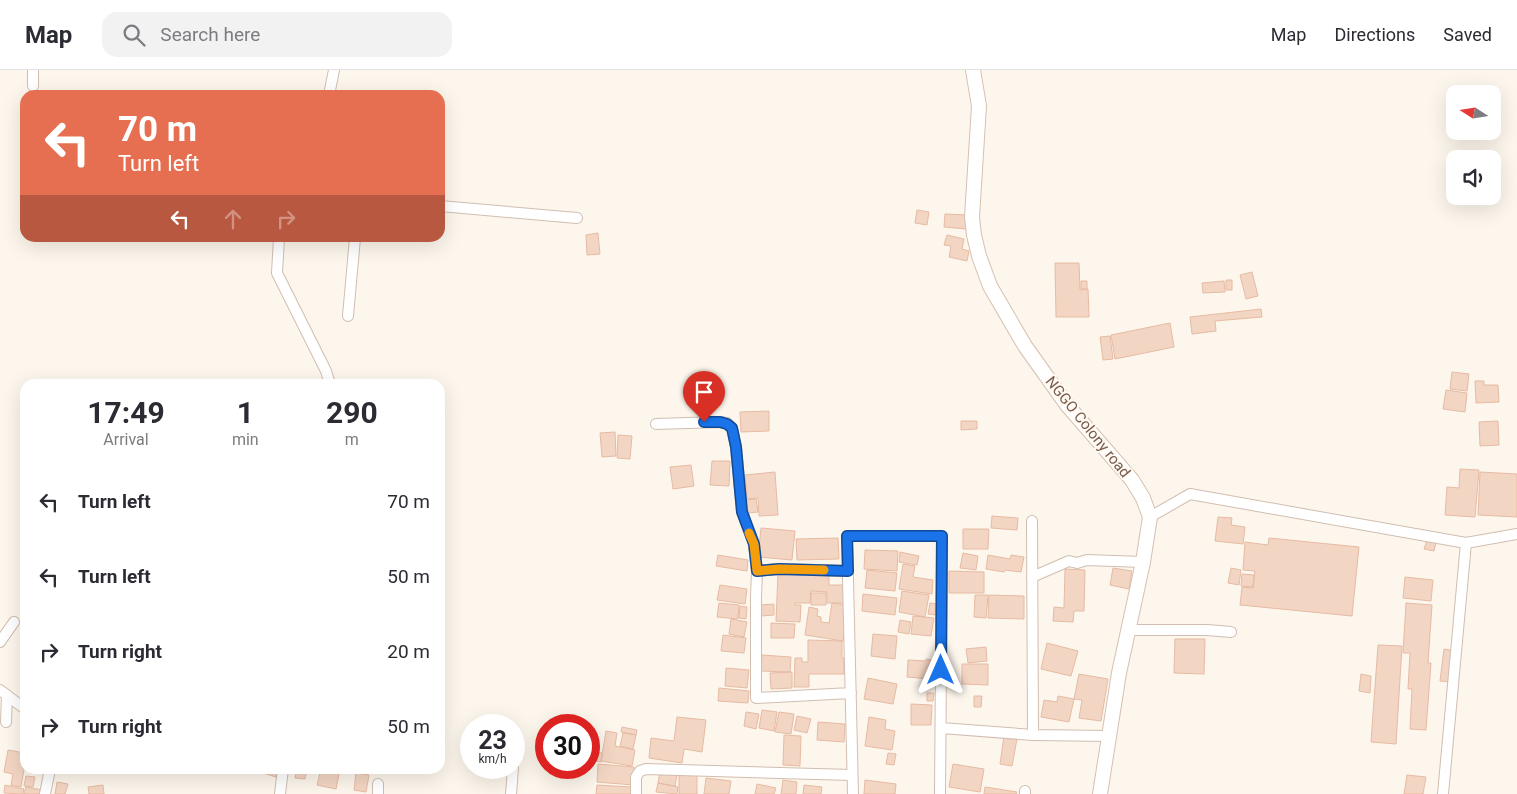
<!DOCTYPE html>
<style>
:root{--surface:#fff;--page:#f2f2f3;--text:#2b2b33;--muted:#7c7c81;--line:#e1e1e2}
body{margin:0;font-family:Roboto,sans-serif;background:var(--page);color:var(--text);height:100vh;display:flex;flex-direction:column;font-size:19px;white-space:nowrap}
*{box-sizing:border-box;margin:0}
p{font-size:16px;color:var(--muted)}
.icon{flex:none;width:28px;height:28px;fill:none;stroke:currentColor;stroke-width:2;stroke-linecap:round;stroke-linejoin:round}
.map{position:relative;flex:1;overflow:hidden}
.panel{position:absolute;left:20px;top:309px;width:425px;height:395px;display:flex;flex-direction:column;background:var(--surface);border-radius:15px;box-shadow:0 5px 20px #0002}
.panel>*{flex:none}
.hud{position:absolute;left:20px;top:20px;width:425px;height:152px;border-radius:15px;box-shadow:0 5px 20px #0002;background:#e76f51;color:#fff;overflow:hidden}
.needle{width:32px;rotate:282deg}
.buttons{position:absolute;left:1446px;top:15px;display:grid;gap:10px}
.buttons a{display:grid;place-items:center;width:55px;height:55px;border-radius:10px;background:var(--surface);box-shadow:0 5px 20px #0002;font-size:25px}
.speed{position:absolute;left:460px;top:644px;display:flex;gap:10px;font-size:25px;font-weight:700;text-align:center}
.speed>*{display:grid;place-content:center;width:65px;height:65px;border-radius:50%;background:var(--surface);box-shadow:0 5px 20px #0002;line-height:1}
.speed small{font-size:12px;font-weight:400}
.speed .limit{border:8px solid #d22;background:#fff;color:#111}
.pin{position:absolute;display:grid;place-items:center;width:42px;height:42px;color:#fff;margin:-51px -21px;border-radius:50% 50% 50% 0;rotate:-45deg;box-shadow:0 0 5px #0007}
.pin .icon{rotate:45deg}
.me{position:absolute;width:55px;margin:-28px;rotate:0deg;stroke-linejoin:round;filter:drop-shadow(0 0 4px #0008)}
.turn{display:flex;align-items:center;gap:18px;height:105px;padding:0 15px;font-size:22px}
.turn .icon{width:65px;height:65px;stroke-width:2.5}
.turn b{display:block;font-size:35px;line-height:42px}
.lanes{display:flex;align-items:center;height:48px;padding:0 15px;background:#0003;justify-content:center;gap:25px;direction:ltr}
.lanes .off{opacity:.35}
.eta{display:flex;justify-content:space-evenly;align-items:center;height:85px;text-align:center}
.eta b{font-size:30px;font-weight:700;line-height:35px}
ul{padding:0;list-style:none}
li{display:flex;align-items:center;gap:15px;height:75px;padding:0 15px}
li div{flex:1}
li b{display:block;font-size:19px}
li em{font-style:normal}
header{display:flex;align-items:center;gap:30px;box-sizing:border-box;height:70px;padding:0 25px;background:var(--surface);border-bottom:1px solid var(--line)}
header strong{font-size:24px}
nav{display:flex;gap:28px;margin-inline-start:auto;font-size:18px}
.search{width:350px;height:45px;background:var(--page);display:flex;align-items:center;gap:12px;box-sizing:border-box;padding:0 18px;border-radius:15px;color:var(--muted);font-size:19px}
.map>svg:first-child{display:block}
</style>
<header>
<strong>Map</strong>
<div class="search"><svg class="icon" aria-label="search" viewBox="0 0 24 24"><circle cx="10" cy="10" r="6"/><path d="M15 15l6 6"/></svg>Search here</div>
<nav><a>Map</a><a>Directions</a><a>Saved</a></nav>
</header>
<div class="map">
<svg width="1517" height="724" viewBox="0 0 1517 724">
<rect width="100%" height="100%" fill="#fdf6ec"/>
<path fill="#f3d5c3" stroke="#e6bba3" d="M917,140L929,142L927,155L915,153Z
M945,144L967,145L966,159L944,157Z
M598,163L600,184L587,185L586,165Z
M947,165L964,169L962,179L969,181L967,191L949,187L951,176L944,175Z
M1055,193H1079L1080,220L1088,219L1089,247H1056Z
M1252,202L1258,226L1246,229L1240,205Z
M1226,210H1232V220H1226Z
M1081,211H1087V219H1081Z
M1224,211L1225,222L1203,223L1202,213Z
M1261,239L1262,247L1215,251L1216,261L1192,264L1190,247Z
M1170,253L1174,277L1115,289L1111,265Z
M1110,266L1113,289L1103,290L1100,267Z
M1452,302L1469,304L1467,321L1450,319Z
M1475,311H1484V315H1498L1499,332L1476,333Z
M1446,320L1467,323L1465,342L1443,339Z
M769,341V361L741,362L740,342Z
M961,351H977V359L961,360Z
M1498,351L1499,375L1480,376L1479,352Z
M615,362L616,386L602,387L600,363Z
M618,365L632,366L630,389L617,388Z
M712,391H730L729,416L710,415Z
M691,395L694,416L673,419L670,397Z
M1460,399L1479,400L1475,447L1445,445L1447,417L1459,418Z
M775,402L778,445L759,446L758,428L747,429L745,405Z
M1480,402L1517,404V447L1478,445Z
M756,429L758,442L748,443L746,430Z
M992,446L1018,448L1017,460L991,458Z
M1218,447L1232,448L1231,455L1245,457L1243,474L1215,471Z
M761,458L795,461L792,490L758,487Z
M963,459H989L988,479H963Z
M838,468L839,489L797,490L796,469Z
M1269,468L1359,477L1352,546L1240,535L1242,517L1253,518L1255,501L1243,500L1245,472L1268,475Z
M1427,470L1436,472L1434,481L1424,479Z
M865,480L898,481L897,501L864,499Z
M900,482L919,486L917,495L899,492Z
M963,483L978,486L976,500L960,498Z
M718,485L748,490L747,501L716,496Z
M988,485L1010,489L1011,485L1024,487L1021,502L1005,500L1004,502L986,499Z
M903,494L915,496L913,507L933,510L932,524L899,519Z
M1113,498L1132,501L1129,519L1110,515Z
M1231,498L1241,500L1239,515L1228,513Z
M1065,499L1085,500L1084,541H1074L1073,552L1053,551L1054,537L1064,538Z
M867,500L897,503L895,521L865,518Z
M949,501L984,502V523H949Z
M778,503L829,505V515H844V533H827V522L811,521L810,533H795V535H801L800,552L776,551Z
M1242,504L1254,505L1253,517L1241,516Z
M1405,507L1433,510L1431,531L1403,528Z
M720,515L747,519L745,534L717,530Z
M902,521L929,525L925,547L899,542Z
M811,523H826V535H811Z
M863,524L897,528L895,545L862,541Z
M975,525H988L986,548L974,547Z
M989,525L1024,526V549L988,548Z
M719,533L739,535L738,549L717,547Z
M832,533L847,535L843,571L805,565L809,537L818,539L817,546L821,547V552L829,553Z
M930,533L937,534L935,545L928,544Z
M1406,533L1432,535L1428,593H1431L1426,660L1410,659L1412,619H1408L1410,583H1403Z
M774,534V545L761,546L760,535Z
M740,536L747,537L746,549L739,548Z
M913,546L934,548L931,566L911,564Z
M731,549L747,552L744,567L729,564Z
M900,550L911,552L909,564L898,562Z
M771,553L795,554L794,568H771Z
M873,564L897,566L895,589L871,586Z
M723,565L746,568L744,583L721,581Z
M1175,569H1205L1204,604L1174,603Z
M808,570L842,571V588H844V604H809V617H794L795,588H802V592H808Z
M1047,573L1078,581L1071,606L1041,599Z
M1378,575L1402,576L1396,674L1371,672Z
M986,577L987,591L968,593L966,579Z
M1444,579L1455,581L1451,612L1440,611Z
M762,585L791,587L790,602L761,601Z
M926,589L931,590L930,609L907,607L908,590L926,591Z
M962,594H988V615L962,614Z
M726,598L749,600L747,618L725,616Z
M792,602V618L771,619L770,603Z
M1079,604L1108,609L1101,651L1079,648L1082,630L1074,629Z
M1361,604L1371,606L1370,623L1359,621Z
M868,608L897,614L893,634L864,629Z
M719,618L749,621L748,633L718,631Z
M927,623H934L933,631H927Z
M974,626H982L981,637H974Z
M1058,626L1074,629L1069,652L1041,647L1044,630L1057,632Z
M911,634L932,635L931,655H911Z
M762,640L777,642L774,661L759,658Z
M746,642L759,644L756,659L744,656Z
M779,642L794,644L791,664L775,662Z
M797,646L811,649L807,663L794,660Z
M677,647L706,650L702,682L684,679L682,693L649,688L651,668L674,671Z
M869,647L886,650L885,659L895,661L892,680L865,676Z
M818,652L845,654L844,672L817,670Z
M622,657L637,660L636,665L621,662Z
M606,661L617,663L615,676L635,680L632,696L601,691Z
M623,663L636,665L633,679L620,676Z
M784,665L801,666L800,696L783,695Z
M1004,666L1017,669L1012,696L1000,694Z
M8,680L25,683V694L21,717L11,715L13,704L4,702Z
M596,682L602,683L601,692L595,691Z
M888,683L896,684L894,695L886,694Z
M598,694L634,697L633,715L597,712Z
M953,694L984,699L980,722L949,717Z
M258,699H278L276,707L257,701Z
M297,699H307L305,709L295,708Z
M321,699H340L336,719L317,715Z
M660,702L677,705L675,716L658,713Z
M356,703L369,705L366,722L354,720Z
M679,704H697V724H679Z
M1407,705L1426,707L1423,724H1404Z
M26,706L35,707L33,717L24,716Z
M706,708L731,711L729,724H704Z
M783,710L797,712L796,724H781Z
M865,710L896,714L895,724H864Z
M57,712L68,714L65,724H55Z
M658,713L678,717L677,724L656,722Z
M757,714L776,718L774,724H755Z
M5,715L24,719L23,724L4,723Z
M103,715L104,724H89L88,717Z
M597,715L631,717V724H596Z
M804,715L822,717L821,724H803Z
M26,717L43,720V724H24Z
M985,717L1017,722L1016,724H984Z"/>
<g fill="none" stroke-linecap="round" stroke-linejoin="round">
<defs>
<path id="street" d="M33,0V16
M329,25L334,0
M440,136L577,148
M279,168L277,203L326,301L330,314
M348,246L355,168
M656,354L720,352L727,353L732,358L736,377L742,442L754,474L757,501L756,527V628L851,623
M1150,447L1190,424L1466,473L1517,464
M1032,451L1033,665L1108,666
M757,501L779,499L848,501
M1032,507L1069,491L1077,493L1087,490L1143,492
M1127,560H1207L1231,562
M0,572L14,552
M0,620L25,639
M6,652L7,625
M941,658L1033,665
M514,682V666
M45,724L50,699
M280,724L283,699
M378,724V714
M511,724L513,698
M636,724V707L640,701L646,699L852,705
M853,724L847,466H942L940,724
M1025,724V721
M1443,724L1466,473"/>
<path id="secondary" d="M973,0L979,36L972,147L974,165L979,186L990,216L1025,276L1067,335L1132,410L1143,428L1150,447L1143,492L1119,603L1100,724"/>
</defs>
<use href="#street" stroke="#d1beb0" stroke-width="12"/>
<use href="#secondary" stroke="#d6c0b0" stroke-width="16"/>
<use href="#street" stroke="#fff" stroke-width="10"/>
<use href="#secondary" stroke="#fff" stroke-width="14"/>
</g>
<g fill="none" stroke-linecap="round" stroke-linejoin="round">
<defs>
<path id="route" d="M704,352H720L727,354L732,358L736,377L742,442L754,474L757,501L779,499L848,501L847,466H942L941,600"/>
</defs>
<use href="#route" stroke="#114b97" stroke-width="12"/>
<use href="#route" stroke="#1a73e8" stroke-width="9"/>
<path stroke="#f59e0b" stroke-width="9" d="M749,463L754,474L757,501L779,499L824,500"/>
</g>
<g text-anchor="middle" stroke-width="4" stroke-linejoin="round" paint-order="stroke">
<g font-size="15" fill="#7a5c4d" stroke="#fffaf3">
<text transform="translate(1088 357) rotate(51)" y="5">NGGO Colony road</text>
</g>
</g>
</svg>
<div class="buttons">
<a><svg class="needle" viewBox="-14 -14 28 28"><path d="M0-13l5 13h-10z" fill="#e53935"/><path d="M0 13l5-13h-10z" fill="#7c7c81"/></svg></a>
<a><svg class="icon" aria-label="sound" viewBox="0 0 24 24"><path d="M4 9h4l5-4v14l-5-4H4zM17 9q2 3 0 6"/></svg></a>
</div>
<div class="speed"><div>23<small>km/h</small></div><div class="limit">30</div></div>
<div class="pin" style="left:704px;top:352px;background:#d93025"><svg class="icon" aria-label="arrive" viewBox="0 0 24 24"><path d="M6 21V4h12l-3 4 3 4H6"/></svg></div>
<svg class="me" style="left:941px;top:600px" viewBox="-20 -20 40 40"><path d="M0-17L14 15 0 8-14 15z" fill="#1a73e8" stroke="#fff" stroke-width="4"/></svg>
<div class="hud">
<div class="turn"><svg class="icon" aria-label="left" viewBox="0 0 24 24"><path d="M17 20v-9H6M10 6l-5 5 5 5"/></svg><div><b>70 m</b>Turn left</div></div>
<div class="lanes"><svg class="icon" aria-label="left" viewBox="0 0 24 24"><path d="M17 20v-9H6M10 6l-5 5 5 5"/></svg><svg class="icon off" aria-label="ahead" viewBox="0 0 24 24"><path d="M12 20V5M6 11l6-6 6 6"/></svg><svg class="icon off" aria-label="right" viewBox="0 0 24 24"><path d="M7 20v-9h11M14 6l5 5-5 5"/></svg></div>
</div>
<section class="panel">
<div class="eta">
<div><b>17:49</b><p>Arrival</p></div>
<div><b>1</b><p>min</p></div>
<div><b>290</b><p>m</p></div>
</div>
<ul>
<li><svg class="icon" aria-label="left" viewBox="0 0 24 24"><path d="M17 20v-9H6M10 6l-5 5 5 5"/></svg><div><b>Turn left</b></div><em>70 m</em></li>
<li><svg class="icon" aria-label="left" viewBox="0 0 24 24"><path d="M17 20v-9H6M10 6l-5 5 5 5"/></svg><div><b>Turn left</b></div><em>50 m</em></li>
<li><svg class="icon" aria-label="right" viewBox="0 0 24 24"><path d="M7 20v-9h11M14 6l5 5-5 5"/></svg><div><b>Turn right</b></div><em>20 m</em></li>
<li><svg class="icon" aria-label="right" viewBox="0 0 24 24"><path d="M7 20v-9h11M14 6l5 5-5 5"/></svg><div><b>Turn right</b></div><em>50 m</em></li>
</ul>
</section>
</div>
